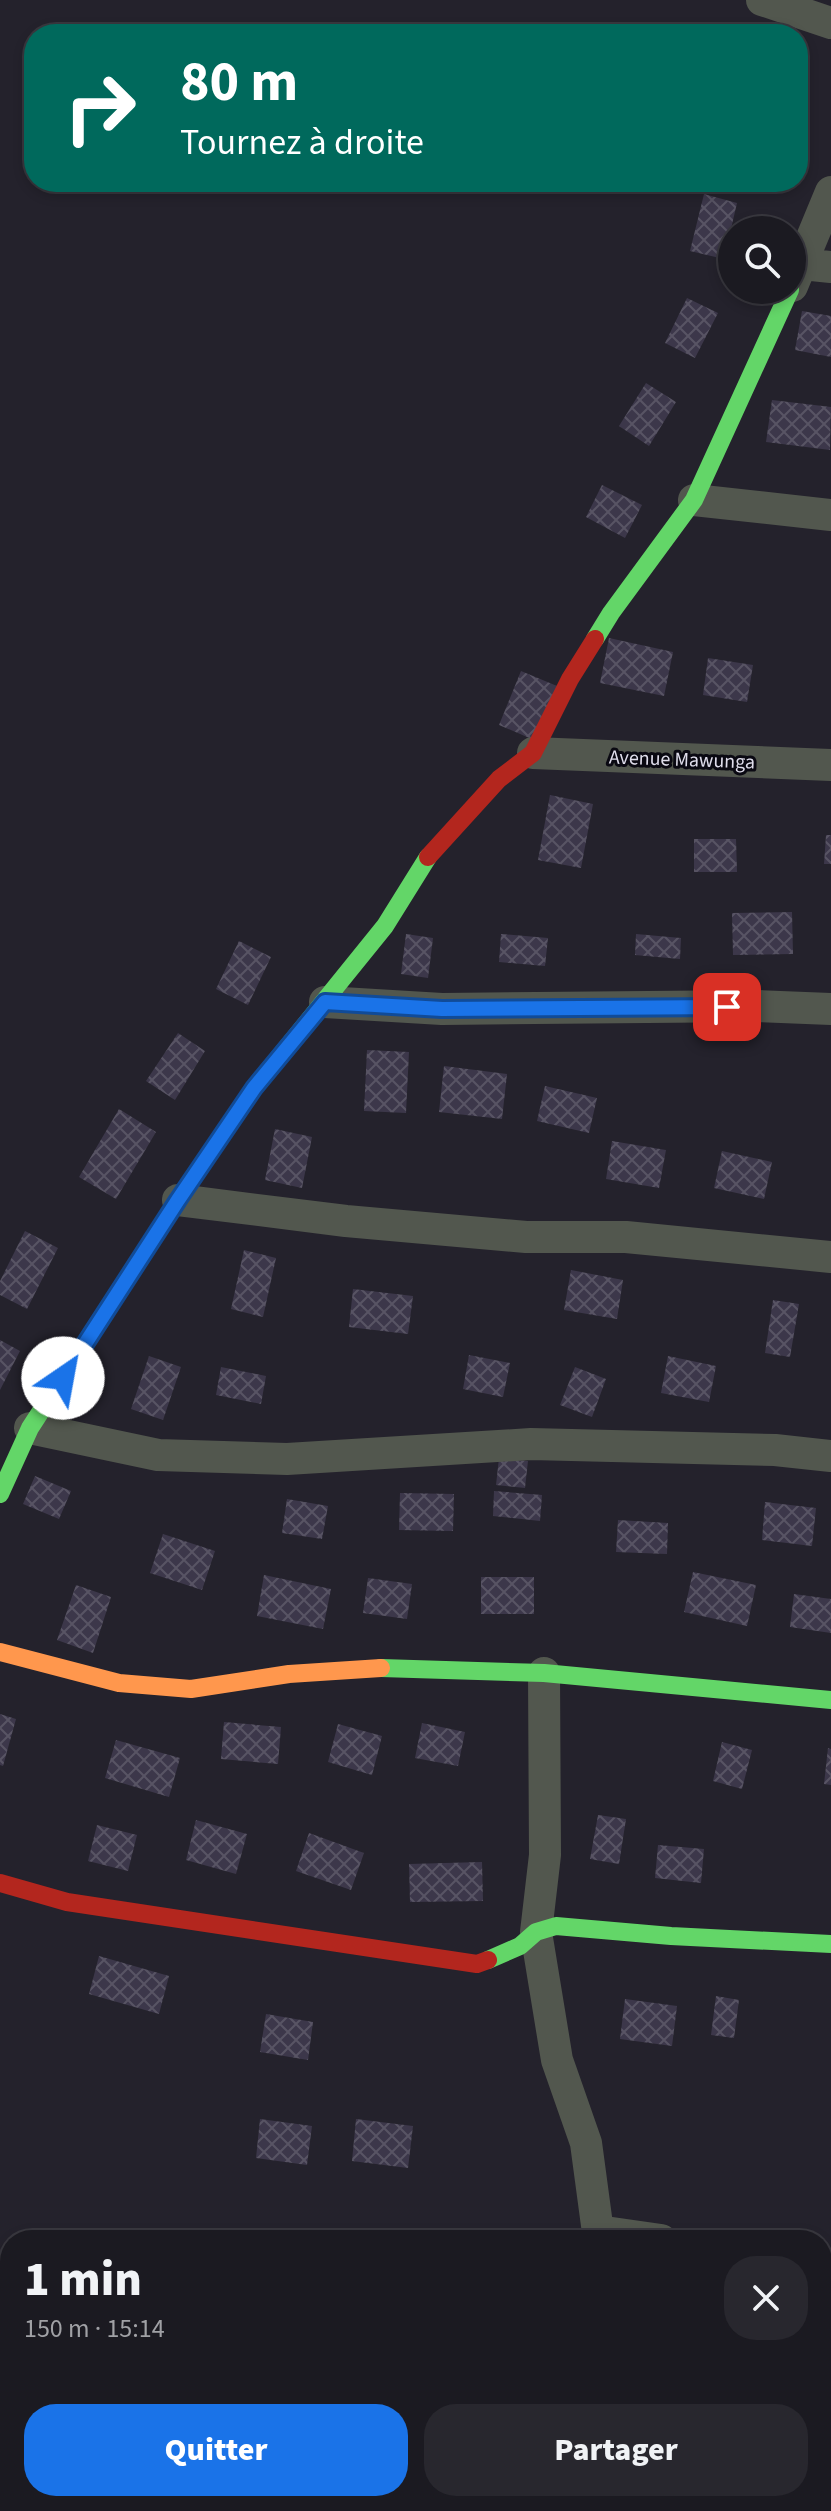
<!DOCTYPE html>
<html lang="fr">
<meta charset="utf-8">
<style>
:root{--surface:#1b1a21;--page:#28272e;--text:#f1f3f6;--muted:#a0a1a5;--line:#39383f;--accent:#1a73e8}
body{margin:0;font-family:"Source Sans 3",sans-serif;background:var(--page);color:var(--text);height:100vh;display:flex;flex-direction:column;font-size:30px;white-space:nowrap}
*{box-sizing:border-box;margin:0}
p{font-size:26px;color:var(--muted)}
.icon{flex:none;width:44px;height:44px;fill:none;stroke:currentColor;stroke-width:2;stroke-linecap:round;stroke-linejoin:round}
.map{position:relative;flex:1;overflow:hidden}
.side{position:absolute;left:0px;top:2230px;width:832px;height:282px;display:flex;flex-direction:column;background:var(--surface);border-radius:32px 32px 0 0;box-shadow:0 4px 12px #0003,0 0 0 2px var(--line)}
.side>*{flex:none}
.top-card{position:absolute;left:24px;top:24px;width:784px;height:168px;border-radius:32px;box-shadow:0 4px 12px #0003,0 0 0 2px var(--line);background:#00695c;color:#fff;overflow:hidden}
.tools{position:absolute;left:718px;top:216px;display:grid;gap:16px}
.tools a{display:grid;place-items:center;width:88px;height:88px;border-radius:50%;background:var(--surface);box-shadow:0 4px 12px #0003,0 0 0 2px var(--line);font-size:40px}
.pin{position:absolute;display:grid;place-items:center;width:68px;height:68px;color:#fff;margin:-34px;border-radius:16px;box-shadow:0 4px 12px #0006}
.me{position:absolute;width:88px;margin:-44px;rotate:33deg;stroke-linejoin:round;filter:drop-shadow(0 0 6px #0008)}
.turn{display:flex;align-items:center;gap:28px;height:168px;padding:0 24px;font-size:36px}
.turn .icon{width:104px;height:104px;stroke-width:2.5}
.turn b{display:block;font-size:56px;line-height:68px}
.round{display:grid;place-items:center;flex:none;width:84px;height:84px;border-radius:32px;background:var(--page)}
.summary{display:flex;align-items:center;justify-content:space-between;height:136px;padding:0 24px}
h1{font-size:48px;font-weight:800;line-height:60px}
.action{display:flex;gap:16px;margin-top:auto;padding:16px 24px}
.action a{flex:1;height:92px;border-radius:32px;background:var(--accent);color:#fff;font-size:32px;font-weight:800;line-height:92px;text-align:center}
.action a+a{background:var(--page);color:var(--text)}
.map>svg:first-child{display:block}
</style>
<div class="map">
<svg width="831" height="2511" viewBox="0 0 831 2511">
<defs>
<pattern id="building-cross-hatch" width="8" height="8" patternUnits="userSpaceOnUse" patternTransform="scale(2)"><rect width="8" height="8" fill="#3c374a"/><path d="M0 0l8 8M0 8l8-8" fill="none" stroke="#585464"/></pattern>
</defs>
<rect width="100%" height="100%" fill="#24222c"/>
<path fill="url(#building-cross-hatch)" d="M704,194L737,203L724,259L690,251Z
M687,298L718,313L695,358L665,343Z
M802,311L831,316V357L795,350Z
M646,383L676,402L649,446L619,426Z
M772,400L831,407L830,450L766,442Z
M602,485L642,505L625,538L586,517Z
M609,638L673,652L664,696L600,683Z
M708,658L753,665L747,702L703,695Z
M521,671L557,686L534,740L499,725Z
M550,795L593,804L581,868L538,860Z
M826,835H831V864H824Z
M694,839H736L737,872H694Z
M792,912L793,954L733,955L732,913Z
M406,934L433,938L428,978L401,974Z
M501,934L548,938L545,966L499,962Z
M636,934L681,938L680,959L635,955Z
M239,941L271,957L248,1005L216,989Z
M178,1033L205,1051L175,1100L146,1081Z
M367,1050L409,1052L406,1113L364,1111Z
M444,1066L507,1074L502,1119L439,1112Z
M545,1086L597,1098L589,1133L537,1121Z
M119,1109L156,1132L116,1199L79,1177Z
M275,1129L312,1137L302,1188L265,1180Z
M612,1141L666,1150L659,1188L606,1179Z
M722,1151L772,1162L764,1199L714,1188Z
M25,1231L58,1248L27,1309L0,1295V1281Z
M244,1250L276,1258L263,1317L231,1309Z
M571,1270L623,1280L617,1319L564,1310Z
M353,1289L413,1296L408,1334L349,1327Z
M773,1300L799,1304L790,1357L765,1353Z
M0,1340L20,1351L0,1390Z
M469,1355L510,1363L503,1397L463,1389Z
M149,1356L181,1367L163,1420L131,1409Z
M668,1356L716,1366L709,1402L661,1393Z
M221,1367L266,1376L261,1404L216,1395Z
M575,1367L606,1379L592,1417L560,1405Z
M499,1458L528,1461L525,1488L496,1485Z
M35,1476L71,1491L59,1519L23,1504Z
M494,1491L542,1495L540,1521L493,1516Z
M400,1493L454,1494L453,1531L399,1530Z
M287,1499L328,1506L322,1539L282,1533Z
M765,1502L816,1508L812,1546L762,1540Z
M618,1520L668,1523L667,1554L616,1552Z
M163,1534L215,1551L202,1590L150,1573Z
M693,1572L756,1585L747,1626L684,1612Z
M264,1575L331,1589L323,1629L257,1616Z
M481,1577H534V1614H481Z
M368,1578L412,1584L407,1619L363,1613Z
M76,1585L111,1597L93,1653L57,1640Z
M794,1594L831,1599V1633L790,1627Z
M0,1714L16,1719L3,1766L0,1765Z
M224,1722L281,1727L278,1764L221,1759Z
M422,1723L465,1732L458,1766L415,1758Z
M338,1724L382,1736L372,1775L328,1762Z
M116,1740L180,1758L169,1797L105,1778Z
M722,1742L752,1750L742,1789L713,1781Z
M828,1748L831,1749V1785L824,1784Z
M598,1815L626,1819L619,1864L590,1859Z
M196,1820L247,1834L236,1874L186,1860Z
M97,1825L137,1835L128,1871L88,1861Z
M309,1833L364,1853L351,1890L296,1871Z
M658,1845L704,1849L701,1883L655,1878Z
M482,1862L483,1901L410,1902L409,1864Z
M99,1956L169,1976L159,2014L89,1994Z
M716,1996L739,2000L734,2038L711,2035Z
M625,1999L677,2006L672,2046L620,2039Z
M266,2014L313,2022L308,2060L260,2052Z
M260,2119L312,2126L307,2165L256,2158Z
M356,2119L413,2126L408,2168L352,2161Z
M483,2232L541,2238V2240H482Z
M822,2447L831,2448V2488L822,2486Z
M345,2502H376L373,2511H342Z
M407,2502H439L469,2511H405Z"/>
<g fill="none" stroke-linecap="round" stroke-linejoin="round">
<path stroke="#52574e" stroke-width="32" d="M762,0L831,23
M802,264L831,267
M792,286L831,192
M694,500L831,515
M533,753L831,765
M325,1002L442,1009L758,1006L831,1009
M178,1200L346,1221L526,1237H626L831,1257
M30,1428L158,1455L287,1459L531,1444L775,1450L831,1456
M544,1673L545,1855L536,1932L557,2060L586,2143L599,2240
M598,2231L661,2240
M822,2264L831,2265
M0,2367L10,2369
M599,2511V2502"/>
<path stroke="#63d668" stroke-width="18" d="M595,639L611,613L694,500L790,290
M0,1494L30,1428L178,1200L254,1088L385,926L428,857
M381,1668L544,1673L831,1700
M488,1960L520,1946L536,1932L556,1926L671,1936L831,1944"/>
<path stroke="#ff974d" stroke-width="18" d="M0,1652L119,1683L191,1689L289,1674L381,1668"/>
<path stroke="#b3261e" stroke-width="18" d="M428,857L499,779L533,753L570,679L595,639
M0,1883L67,1902L477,1964L488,1960"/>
</g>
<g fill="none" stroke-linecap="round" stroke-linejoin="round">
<defs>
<path id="route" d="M63,1378L178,1200L254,1088L325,1002L442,1009L727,1007"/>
</defs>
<use href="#route" stroke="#114b97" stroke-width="20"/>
<use href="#route" stroke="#1a73e8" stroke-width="14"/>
</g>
<g text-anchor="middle" stroke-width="6" stroke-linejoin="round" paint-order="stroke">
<g font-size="20" fill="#dfddeb" stroke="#0a0912">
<text transform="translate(682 759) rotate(2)" y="7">Avenue Mawunga</text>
</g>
</g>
</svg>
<div class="tools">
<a><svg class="icon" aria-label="search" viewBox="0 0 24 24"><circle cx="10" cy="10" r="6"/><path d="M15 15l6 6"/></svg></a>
</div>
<div class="pin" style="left:727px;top:1007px;background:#d93025"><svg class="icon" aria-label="arrive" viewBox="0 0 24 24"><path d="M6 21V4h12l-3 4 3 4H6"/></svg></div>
<svg class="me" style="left:63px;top:1378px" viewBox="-20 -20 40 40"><circle r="19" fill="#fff"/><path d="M0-13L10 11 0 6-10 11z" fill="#1a73e8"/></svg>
<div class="top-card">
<div class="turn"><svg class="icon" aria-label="right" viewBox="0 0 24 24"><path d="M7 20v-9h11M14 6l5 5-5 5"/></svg><div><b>80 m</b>Tournez à droite</div></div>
</div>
<section class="side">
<div class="summary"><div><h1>1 min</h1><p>150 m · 15:14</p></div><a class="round"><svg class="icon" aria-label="close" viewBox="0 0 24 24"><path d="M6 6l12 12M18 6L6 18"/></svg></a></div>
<div class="action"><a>Quitter</a><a>Partager</a></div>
</section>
</div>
